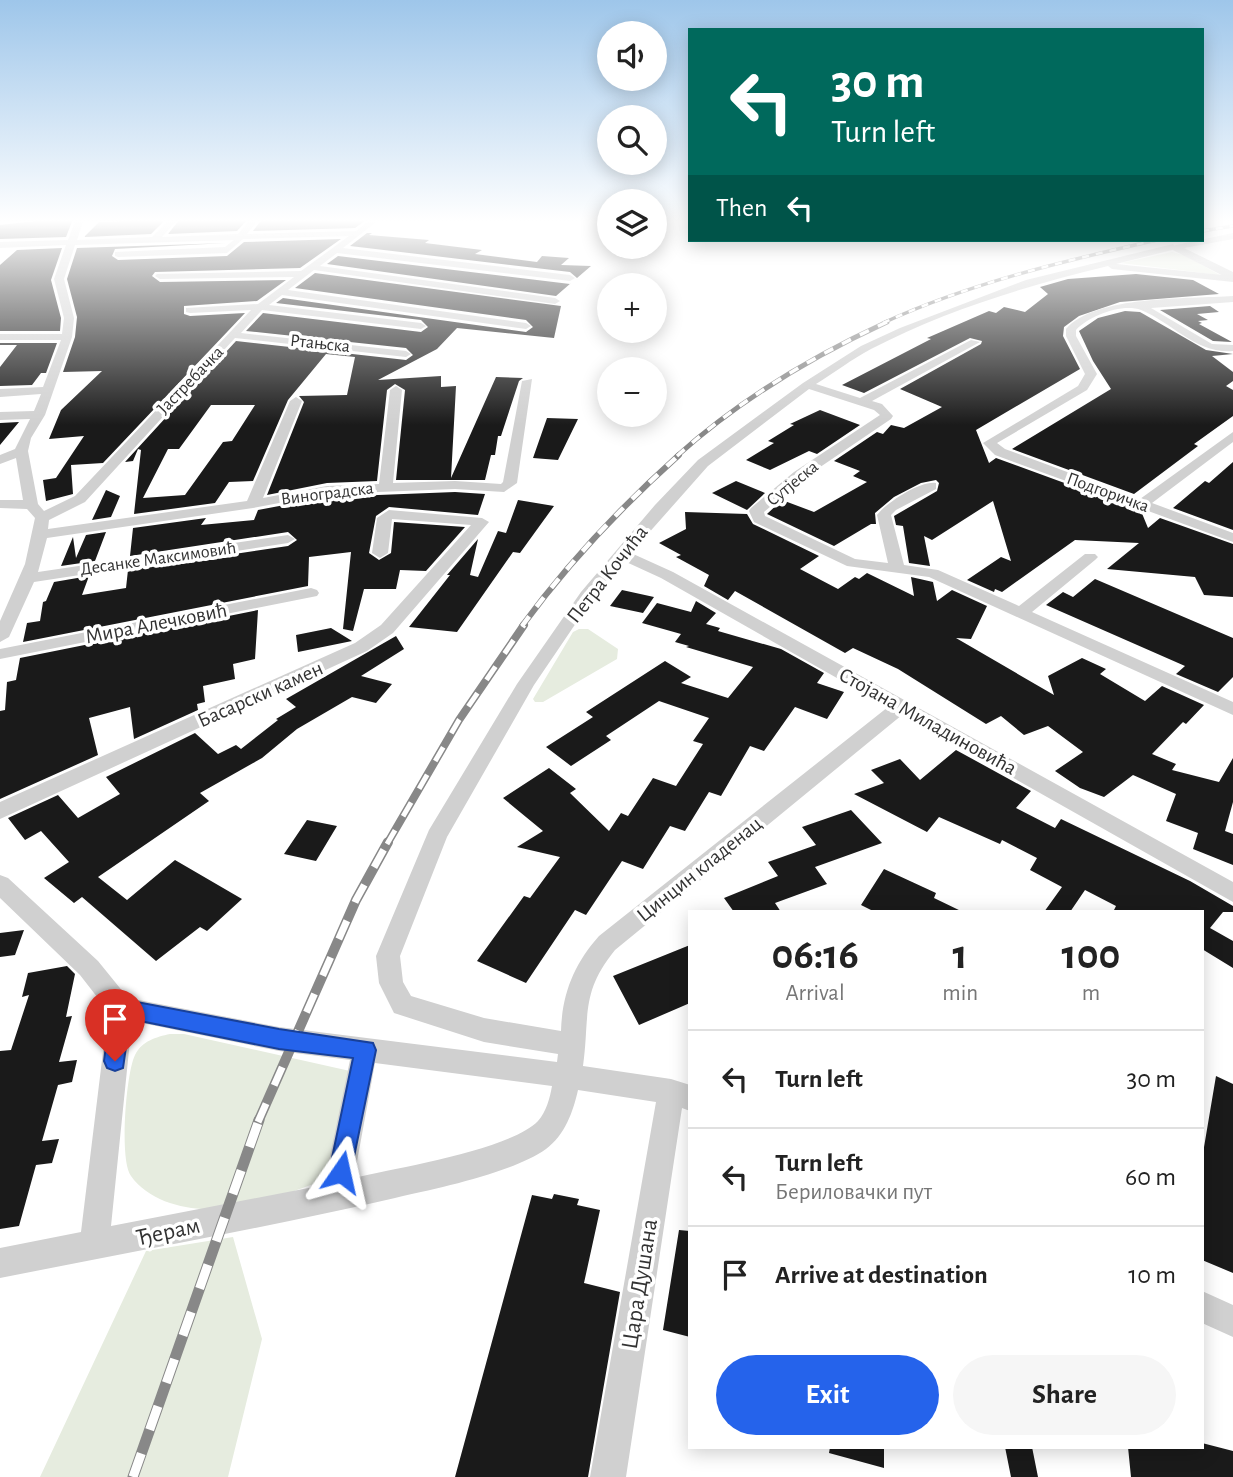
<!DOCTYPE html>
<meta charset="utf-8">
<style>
:root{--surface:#fff;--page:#f6f6f6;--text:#222;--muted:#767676;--line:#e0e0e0;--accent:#2563eb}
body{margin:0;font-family:"Alegreya Sans",sans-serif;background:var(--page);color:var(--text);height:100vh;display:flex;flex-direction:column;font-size:26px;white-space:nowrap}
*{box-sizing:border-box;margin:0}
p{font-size:23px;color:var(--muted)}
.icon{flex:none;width:38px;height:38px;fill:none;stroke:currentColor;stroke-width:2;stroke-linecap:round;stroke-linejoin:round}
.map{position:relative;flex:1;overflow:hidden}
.drawer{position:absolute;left:688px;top:910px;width:516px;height:539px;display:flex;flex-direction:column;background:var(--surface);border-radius:0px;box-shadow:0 4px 18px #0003}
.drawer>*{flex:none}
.top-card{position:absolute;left:688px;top:28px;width:516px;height:214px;border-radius:0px;box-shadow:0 4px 18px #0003;background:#00695c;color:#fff;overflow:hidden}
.controls{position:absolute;left:597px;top:21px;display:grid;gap:14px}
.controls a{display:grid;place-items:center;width:70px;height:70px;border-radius:50%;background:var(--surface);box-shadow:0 4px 18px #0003;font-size:35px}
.pin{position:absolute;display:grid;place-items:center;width:60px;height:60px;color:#fff;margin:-72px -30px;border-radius:50% 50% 50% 0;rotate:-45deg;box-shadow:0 0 7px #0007}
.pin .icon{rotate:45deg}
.me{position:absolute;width:77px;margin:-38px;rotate:11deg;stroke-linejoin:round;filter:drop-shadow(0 0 5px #0008)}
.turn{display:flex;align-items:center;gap:24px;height:147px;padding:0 28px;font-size:32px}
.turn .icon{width:91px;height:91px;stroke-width:2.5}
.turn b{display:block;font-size:49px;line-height:60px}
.then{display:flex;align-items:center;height:66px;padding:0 28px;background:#0003;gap:14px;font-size:26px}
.eta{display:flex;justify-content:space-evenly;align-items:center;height:119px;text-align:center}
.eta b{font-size:42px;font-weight:600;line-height:49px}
.primary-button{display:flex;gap:14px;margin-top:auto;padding:14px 28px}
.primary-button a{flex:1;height:80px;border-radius:42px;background:var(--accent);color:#fff;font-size:28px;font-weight:600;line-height:80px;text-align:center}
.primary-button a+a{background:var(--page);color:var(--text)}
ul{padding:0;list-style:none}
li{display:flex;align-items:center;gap:21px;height:98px;padding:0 28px;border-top:2px solid var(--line)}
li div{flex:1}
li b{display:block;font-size:26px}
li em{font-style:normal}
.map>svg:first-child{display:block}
</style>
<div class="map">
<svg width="1233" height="1477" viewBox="0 0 1233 1477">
<rect width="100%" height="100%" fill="#fff"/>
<path fill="#e6ecdf" d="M1172,252L1184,255L1220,275L1121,263Z
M579,629H588L618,649L617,659L543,702H535L533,699L573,632Z
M170,1034H184L350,1071L331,1178C291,1191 249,1211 207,1209C180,1209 147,1199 131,1176C119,1161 126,1073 135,1055C142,1041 156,1037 170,1034Z
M233,1237L262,1339L228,1477H40L146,1251Z"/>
<path fill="#1a1a1a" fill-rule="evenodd" d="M73,219L66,237L0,239V225L52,219Z
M166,219L151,234L84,237L99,222Z
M180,219H248L237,231L168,234Z
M262,219H333L366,220L355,228L253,231Z
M367,233H372L369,235L429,240L425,243L482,250L475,254L537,262L542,256L569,258L561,265L591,266L577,278L570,272L350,246Z
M341,239L300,268L155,272L152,276L160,282L286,280L257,301L184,306V314L190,316L245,313L103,463L71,465L73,494L46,501L43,480L56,478L84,436L49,439L61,410L102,371L63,372L75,337L77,317L67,279L77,248L226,243L115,249L112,256L118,260L227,256L244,242Z
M62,248L51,280L61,318L60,331H0V265L17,250Z
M338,256L570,284L571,283L556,296L327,264Z
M315,273L561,306L554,338L457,328L437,349L378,380L441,376V387L456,386L451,478L496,377L523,378L519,381L501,436H498L495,455H491L485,480H396L405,390L395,384L387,390L377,481L327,483L267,495L304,402L299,396L347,395L355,357L326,354L288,400L253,481L229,482L215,503L134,514L141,450L138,449L133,461L125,462L236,341L406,360L413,355L406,348L246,331L263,313L421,332L428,327L421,320L276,303L283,298L526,332L533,327L526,320L295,288ZM211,405H255L232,441L223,442L185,495L143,498L168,449H179Z
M1136,274L1193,280L1219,294L1120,302L1079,316L1064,327L1063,336L1080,369L976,430L989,463L996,458L1141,511L1148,528L1160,518L1233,544V597L1204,595L1195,577L1107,569L1139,543L1075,540L1002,592L995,589L994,592L967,580L1001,557L1011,561L993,501L932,540L924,536L930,566L909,563L903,526L896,525L894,516L937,491L939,483L936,480L921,483L894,497L875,513L876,524H871L834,546L767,514L782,500L814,512L867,482L853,476L860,471L834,461L877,432L883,434L891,425L904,428L942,407L900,389L981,344L982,341L970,338L864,393L842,385L931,339L927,338L989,311L996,313L1004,307L1025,312L1048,294L1040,287L1068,279Z
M1210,306L1219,312L1197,314L1208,320L1198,321L1202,323L1199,324L1232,342L1213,341L1160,310Z
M1125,311L1140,312L1206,350L1233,354L1212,356L1233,372V381L1226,386L1233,390V416L1194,444L1198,446L1134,494L1012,449L1111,389L1093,361L1079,331L1098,318Z
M0,343H57L46,373H41L32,385L0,386V367L17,345H0Z
M820,410L860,425L817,454L809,451L770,470L746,460L774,443L768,441L794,425L790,424Z
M547,418L578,419L558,460L533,458Z
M19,422L0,445V423Z
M1233,462V530L1173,508L1205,481L1209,483Z
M736,481L765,493L747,510L712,493Z
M106,490L120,496L111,517L92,520Z
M455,492L485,494L478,515L389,507L376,516L369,553L379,560L391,553L394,522L465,527L426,571L400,570L396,589H364L353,631L343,629L351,552L309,557L308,586L23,642L27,623L40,621L43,602L46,601L54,582L89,576L82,595L126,588L128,570L288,546L297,540L288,532L130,556L133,528L206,518L201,525L254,520L258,510L327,497Z
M518,500L554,506L520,553L513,552L457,632L409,627L450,575H447L478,539L470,575L478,577L498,531L506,533Z
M685,512L747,514L753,524L819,556L800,569L838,589L855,577L859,579L867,573L914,596L911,577L933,582L937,601L952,590L987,606L971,639L956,638L1054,695L1048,676L1082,658L1106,669L1100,674L1145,701L1162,686L1204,705L1186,724L1183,722L1152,754L1176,764L1172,770L1219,782L1233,758V802L1225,831L1233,834V865L1193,849L1198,833L1166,821L1176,794L1133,775L1104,797L1080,788L1055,771L1083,752L1048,726L1024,735L1001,716L986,724L898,669L853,648L845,653L735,591L728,600L704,586L709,575L676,557L681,555L659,543L686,529Z
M106,532L95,561L61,566L73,537L76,558L86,535Z
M1095,579L1233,638V677L1218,692L1176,674L1185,666L1046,605L1063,592L1073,597Z
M622,590L654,597L643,613L610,606Z
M696,601L716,613L706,624L720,628L718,631L781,649L824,673L817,683L844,692L827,719L795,707L764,751L750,746L721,796L709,792L685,831L670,826L643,869L622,861L586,915L575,910L526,983L477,961L524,896L530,898L560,857L517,847L543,831L503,798L549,768L576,789L570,793L609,831L621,813L628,816L653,778L676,786L703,744L693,741L709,718L659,701L606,736L611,740L571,766L546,747L593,717L586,712L665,661L691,677L681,683L728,698L753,667L686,647L689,646L675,642L681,634L642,623L657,603L691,612Z
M258,610L255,659L233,664L235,679L203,686L205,702L197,704L198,710L134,739L130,707L89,718L98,755L0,799V711L5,710L7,682L16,680L20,658Z
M331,628L352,641L298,652L296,635Z
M396,636L404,649L361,676L392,684L376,703L352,697L297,729L262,758L200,793L209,801L98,877L127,900L175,860L242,899L207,931L200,927L156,961L82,897L74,903L44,878L69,862L41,831L25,840L8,818L58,795L78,818L120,794L106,777L195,733L218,754L236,745L241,749L278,720L276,719L296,707L286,699Z
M956,750L1031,791L1016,808L1055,828L1061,819L1190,881L1233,906V912H1223L1210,928L1233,941V968L1202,949V912H1113L1116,906L1085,890L1070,912H1044L1062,887L1030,870L1037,858L1002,840L1000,844L939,817L927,832L854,794L884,783L871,770L900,759L920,780Z
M851,810L882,843L815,867L827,884L775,903L781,912H734L724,898L778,876L768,862L816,845L802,827Z
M307,820L337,826L316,861L284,854Z
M884,869L936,893L934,898L963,912H875L861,905Z
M24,930L15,955L0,957V933Z
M690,945V1003L639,1025L613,976Z
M67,966L75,974L66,1017L72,1016L59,1062L77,1060L72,1082L58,1085L42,1141L59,1139L52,1163L36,1165L19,1226L0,1229V1051L11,1050L29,995L22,997L28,973Z
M1216,1076L1233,1084V1273L1202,1260V1159Z
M554,1194L579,1199L577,1205L600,1210L584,1283L620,1292L588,1477H455L532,1195L552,1199Z
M679,1230L690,1231V1337L663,1330Z
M1202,1443L1233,1451V1477H1131L1128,1447H1202Z
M830,1447H884V1468L829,1453Z
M1005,1447H1032L1038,1477H1011Z"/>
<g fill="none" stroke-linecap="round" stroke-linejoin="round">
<path fill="#d0d0d0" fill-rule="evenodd" d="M0,219H37L0,222Z
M76,219H84L77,240L152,237L170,219H178L162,237L238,234L251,219H259L247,234L356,231L371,219H380L343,248L570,275L575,278L570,281L337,253L320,266L555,298L560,301L555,304L314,270L288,290L526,323L531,326L526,329L282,295L269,305L421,323L426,326L421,329L262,310L241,333L406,351L411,354L406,357L235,338L85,502L49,520L48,529L247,501L290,401L296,397L302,401L263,498L327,486L379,484L390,390L396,386L402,390L393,483L455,481L501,484L503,482L522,381L532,379L517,483L504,492L455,489L327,494L253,508L47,538L38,572L288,535L295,539L288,543L34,582L9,637L0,642V621L25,564L35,518L27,509L0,508V500H23L16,458L0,464V455L15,449L30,419L0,420V412L34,411L41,394L0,397V389L43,387L61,340H0V334H62L64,318L54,279L66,245L0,248V242L68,240ZM349,236L301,271L157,274L155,276L160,279L294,277L258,304L186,308V312L190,313L251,310L75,496L44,511L38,504L28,451L31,438L45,415L72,337L74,318L64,279L75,245L234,240L225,247L115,252V256L118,257L227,253L243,239Z
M1173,244L1176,249L1116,264L1233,276V282L1112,269L1108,266C1026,286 946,310 871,349C852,359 834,373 816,384L860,398L971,340L980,342L872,401L882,404L893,416L891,419L804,478L764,512L765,516L855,559L888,563L877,515C886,503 921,480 936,483V489L896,510L891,515L904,565L938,570L1019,606L1085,554H1095L1098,557L1095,560L1032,612L1233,702V715L929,577L847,566L754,522L749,511L751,508L794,472L880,415L874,410L809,389L708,466L631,553L673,572L1233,882V902L902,715L615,950C580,993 590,1016 583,1066L671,1079L690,1085V1111L682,1108L626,1477H590L656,1102L578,1090C573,1112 565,1135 546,1149C510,1174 438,1188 395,1198C264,1228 131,1252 0,1278V1248L81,1232L108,1011L80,975L0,898V875L8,878L98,961L128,998L279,1027L557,1062L558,1054L484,1042L394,1013L379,983L376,956L429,830L517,684L581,592L655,505L698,460L803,383L861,346L900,328L1026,280ZM624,561L661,578L888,707L599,936C574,964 562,994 561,1031L484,1018L411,996L403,982L400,956L447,837L534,685L593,598ZM132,1021L279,1051L350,1060L324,1185L111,1226ZM375,1063L552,1086C550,1098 546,1112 538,1121C510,1150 396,1168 354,1178Z
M1233,296V302L1151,308L1212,344L1233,345V351C1196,354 1173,323 1141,310C1122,303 1089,316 1076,330V336L1097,374L1087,390L997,443L1005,449L1140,499L1233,432V442L1152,503L1233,533V542L995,455L983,443L1078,386L1085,374L1066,336V329C1095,295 1189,299 1233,296Z
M389,510L482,518L489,522L393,633L367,651L0,819V802L355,643L381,625L471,525L392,519L388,553L380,558L372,553L377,518Z
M311,588L317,590L319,593L317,596L0,659V649Z
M1202,1291L1233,1305V1337L1202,1323Z"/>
<path fill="#d0d0d0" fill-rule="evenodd" d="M1233,233V239L1184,248L1233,272V281L1167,247Z"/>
<defs>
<path id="rail-far5" d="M1202,231L1233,226
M883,323C970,283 1064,261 1157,240"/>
<path id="rail-far4" d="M677,456C739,400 811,357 887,322"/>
<path id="rail-far3" d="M522,626C568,563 621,507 679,455"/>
<path id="rail-far2" d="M387,844L459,720L524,625"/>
<path id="rail-far1" d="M258,1122L356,900L388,842"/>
<path id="rail" d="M133,1477L259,1120"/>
</defs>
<use href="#rail-far5" stroke="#888" stroke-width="3.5"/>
<use href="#rail-far4" stroke="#888" stroke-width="5"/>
<use href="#rail-far3" stroke="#888" stroke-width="6"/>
<use href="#rail-far2" stroke="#888" stroke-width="8"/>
<use href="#rail-far1" stroke="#888" stroke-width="10"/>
<use href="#rail" stroke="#888" stroke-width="11"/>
<use href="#rail-far5" stroke="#fff" stroke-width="2.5" stroke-dasharray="7" stroke-linecap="butt"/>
<use href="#rail-far4" stroke="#fff" stroke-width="3.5" stroke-dasharray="10" stroke-linecap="butt"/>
<use href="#rail-far3" stroke="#fff" stroke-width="4.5" stroke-dasharray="12" stroke-linecap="butt"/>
<use href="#rail-far2" stroke="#fff" stroke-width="5" stroke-dasharray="16" stroke-linecap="butt"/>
<use href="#rail-far1" stroke="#fff" stroke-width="7" stroke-dasharray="20" stroke-linecap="butt"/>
<use href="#rail" stroke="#fff" stroke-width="9" stroke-dasharray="25" stroke-linecap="butt"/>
</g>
<linearGradient id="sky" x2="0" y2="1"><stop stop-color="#9ec6ea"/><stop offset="0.52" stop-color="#fff"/><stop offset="1" stop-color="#fff" stop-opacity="0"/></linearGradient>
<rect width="1233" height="425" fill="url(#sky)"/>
<path fill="#2563eb" stroke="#184099" stroke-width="2" d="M121,999L279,1029L373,1043L376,1050L349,1181L341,1184L332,1181L329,1172L353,1058L279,1049L130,1019L123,1068L115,1071L107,1068L104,1061L111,1008L114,1001Z"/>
<g text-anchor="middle" stroke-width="7" stroke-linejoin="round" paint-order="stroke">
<g font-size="18" fill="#333" stroke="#fff">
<text transform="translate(320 343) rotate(6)" y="6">Ртањска</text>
<text transform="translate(190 380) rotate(-46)" y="6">Јастребачка</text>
<text transform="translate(792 483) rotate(-39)" y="6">Сутјеска</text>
<text transform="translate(1108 492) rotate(20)" y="6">Подгоричка</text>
<text transform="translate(327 493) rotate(-7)" y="6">Виноградска</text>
<text transform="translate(158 558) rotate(-8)" y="6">Десанке Максимовић</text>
</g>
<g font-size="21" fill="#333" stroke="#fff">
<text transform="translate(607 574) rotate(-52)" y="7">Петра Кочића</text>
<text transform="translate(156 623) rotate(-11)" y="7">Мира Алечковић</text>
<text transform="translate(260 694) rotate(-24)" y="7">Басарски камен</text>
<text transform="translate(928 721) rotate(29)" y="7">Стојана Миладиновића</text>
<text transform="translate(699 869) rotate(-39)" y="7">Цинцин кладенац</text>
</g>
<g font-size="24" fill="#333" stroke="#fff">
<text transform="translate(168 1231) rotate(-12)" y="8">Ђерам</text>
<text transform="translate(639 1284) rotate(-81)" y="8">Цара Душана</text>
</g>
</g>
</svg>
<div class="controls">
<a><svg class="icon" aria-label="sound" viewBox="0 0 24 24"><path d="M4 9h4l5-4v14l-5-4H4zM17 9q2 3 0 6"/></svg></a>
<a><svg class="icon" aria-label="search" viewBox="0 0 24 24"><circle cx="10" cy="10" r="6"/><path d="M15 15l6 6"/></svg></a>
<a><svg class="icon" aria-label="layers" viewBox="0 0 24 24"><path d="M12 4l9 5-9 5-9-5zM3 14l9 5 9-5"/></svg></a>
<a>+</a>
<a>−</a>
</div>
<div class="pin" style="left:115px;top:1061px;background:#d93025"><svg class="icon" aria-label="arrive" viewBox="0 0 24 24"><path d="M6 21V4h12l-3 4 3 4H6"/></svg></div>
<svg class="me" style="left:341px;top:1172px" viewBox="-20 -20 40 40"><path d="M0-17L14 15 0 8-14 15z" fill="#2563eb" stroke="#fff" stroke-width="4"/></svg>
<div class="top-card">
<div class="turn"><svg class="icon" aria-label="left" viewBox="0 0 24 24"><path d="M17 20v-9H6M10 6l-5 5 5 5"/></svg><div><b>30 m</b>Turn left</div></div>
<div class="then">Then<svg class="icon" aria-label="left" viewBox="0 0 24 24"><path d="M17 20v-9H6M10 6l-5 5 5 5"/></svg></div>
</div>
<section class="drawer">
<div class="eta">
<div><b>06:16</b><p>Arrival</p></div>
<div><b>1</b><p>min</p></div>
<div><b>100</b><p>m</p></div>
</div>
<ul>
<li><svg class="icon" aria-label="left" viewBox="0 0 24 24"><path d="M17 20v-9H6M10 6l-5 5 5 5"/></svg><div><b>Turn left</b></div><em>30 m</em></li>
<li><svg class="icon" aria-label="left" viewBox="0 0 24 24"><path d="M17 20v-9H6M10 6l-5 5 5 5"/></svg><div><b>Turn left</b><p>Бериловачки пут</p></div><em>60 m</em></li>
<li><svg class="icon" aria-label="arrive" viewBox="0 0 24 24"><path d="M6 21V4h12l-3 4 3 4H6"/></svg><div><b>Arrive at destination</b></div><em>10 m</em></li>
</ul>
<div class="primary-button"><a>Exit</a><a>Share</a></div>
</section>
</div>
